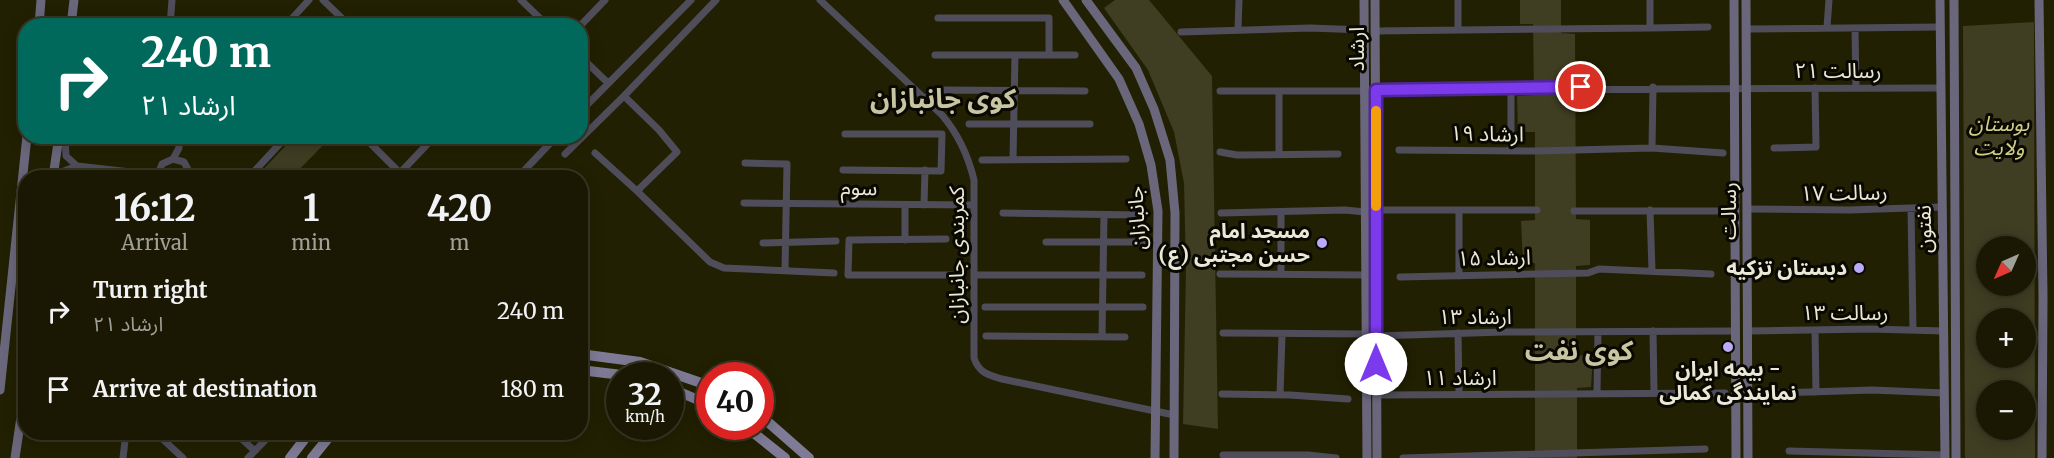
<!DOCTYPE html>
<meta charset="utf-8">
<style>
:root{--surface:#1a1802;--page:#272511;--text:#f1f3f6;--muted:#9fa099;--line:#383724}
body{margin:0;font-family:Merriweather,"Noto Sans Arabic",serif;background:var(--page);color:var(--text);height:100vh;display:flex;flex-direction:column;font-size:22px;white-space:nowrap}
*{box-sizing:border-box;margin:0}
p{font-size:20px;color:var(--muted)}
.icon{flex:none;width:33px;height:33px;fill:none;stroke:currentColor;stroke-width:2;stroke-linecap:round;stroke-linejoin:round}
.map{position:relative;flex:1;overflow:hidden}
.panel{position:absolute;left:18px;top:170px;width:570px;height:270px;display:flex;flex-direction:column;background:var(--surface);border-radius:24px;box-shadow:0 3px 15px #0003,0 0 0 2px var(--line)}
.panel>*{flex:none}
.top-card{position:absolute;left:18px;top:18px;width:570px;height:126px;border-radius:24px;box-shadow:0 3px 15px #0003,0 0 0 2px var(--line);background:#00695c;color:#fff;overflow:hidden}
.needle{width:39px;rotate:225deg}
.fabs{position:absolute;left:1976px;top:236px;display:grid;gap:12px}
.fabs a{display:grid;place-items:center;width:60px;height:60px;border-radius:50%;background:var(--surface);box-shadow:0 3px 15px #0003,0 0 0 2px var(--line);font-size:30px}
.speed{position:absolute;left:606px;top:362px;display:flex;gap:12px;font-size:30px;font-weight:700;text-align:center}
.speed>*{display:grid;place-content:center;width:78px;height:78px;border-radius:50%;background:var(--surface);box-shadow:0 3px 15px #0003,0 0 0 2px var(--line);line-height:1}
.speed small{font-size:15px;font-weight:400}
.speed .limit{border:9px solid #d22;background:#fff;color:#111}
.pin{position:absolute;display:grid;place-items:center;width:51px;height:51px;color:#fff;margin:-26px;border:3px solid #fff;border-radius:50%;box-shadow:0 2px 6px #0007}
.me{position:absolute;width:66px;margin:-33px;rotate:0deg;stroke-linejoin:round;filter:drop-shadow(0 0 4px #0008)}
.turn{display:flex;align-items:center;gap:21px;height:126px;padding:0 24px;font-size:27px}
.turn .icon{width:78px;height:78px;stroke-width:2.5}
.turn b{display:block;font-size:42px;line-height:51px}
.eta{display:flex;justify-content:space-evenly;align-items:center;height:102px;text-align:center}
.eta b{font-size:36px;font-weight:700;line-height:42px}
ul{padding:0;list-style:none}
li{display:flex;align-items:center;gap:18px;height:78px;padding:0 24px}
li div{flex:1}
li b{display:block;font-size:22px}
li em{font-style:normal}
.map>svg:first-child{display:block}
</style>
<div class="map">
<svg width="2054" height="458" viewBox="0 0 2054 458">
<rect width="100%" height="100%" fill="#222002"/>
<path fill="#3f3d22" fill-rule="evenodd" d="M1115,0H1149L1212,76L1218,429L1183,424L1186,268L1184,183L1174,132L1148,70L1104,8Z
M1520,0H1561V33L1575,34L1576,219L1590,220V265L1576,266V355L1593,356L1591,387L1577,388V458H1535V263H1523L1521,221L1535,220V132H1518L1517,96L1534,95L1533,24H1520Z
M2034,22L2035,458H1965L1963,26ZM1986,246H2025V285H1986ZM1986,318H2025V357H1986ZM1986,390H2025V429H1986Z
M294,137H331L292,177H256Z"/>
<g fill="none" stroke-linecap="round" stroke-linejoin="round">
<path stroke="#4f4d5a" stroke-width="7" d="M323,0L350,26
M521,0L548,26
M716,0L624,96L659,130L677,152L637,191L710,262L724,268L834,273
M820,0L942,115C959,135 968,155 974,180V358C979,373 988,375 1002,379L1174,415
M1650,0V28L1708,27
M938,18H1049V55
M170,26L172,0
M285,26L309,0
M580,26L605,0
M1827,27L1829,0
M1855,28L1856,88
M1746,29L1940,27
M1238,30L1239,0
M1458,30V0
M1375,31L1650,28
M1181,32L1310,28L1364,30
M935,55H1075
M580,56L608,83
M1375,90L1941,88
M1511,90V150
M1220,91H1364
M1279,91V152
M925,99L937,90L1085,91
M580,112L691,0
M969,124H1090
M65,136L66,156L77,166
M363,136L404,177
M486,136L489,140L492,136
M1652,148L1653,87
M1774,148L1816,147L1815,88
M1399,150L1536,151L1652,148L1723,153
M1220,152L1237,155L1338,154
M595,153L637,191
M565,154L624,96
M173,159L179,148L178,136
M982,160L1126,159
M1013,160L1015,55
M745,163L787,164L785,270
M843,170L941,171L942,134H845
M400,173L435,136
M61,177L64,171L77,166L157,175
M157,177L162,164L173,159L184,162L192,177
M249,177L287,136
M518,177L557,136
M744,203L974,205
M905,205V240
M924,205L925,170
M1911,208L1913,330
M1747,209L1849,210L1942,207
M1376,210H1537
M1650,210L1652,270
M1574,211H1735
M1003,213L1143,215
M1221,213L1345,210L1365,212
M946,239L849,240L848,275H956
M1046,242H1145
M763,243L836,241
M1281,273V212
M1220,274L1365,275
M974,275H1142
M1459,276V210
M1400,277L1588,273L1599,269L1711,274
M985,307H1143
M1815,330L1816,392
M1653,331L1654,391
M1748,331L1870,329L1944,331
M1223,333L1366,334
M1458,333L1459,394
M986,336L1125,337
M1376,336L1504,332L1736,331
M1102,337L1104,215
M1597,392L1598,332
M1778,393L1872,390L1944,393
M1222,394L1290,395L1348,399
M1280,395L1282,335
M1376,395L1725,393
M155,432L183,458
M234,432L255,451
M1789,451L1945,455
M1223,455H1308L1336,458
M123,458L126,432
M248,458L273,432
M1403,458L1705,449"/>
<path stroke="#6a677c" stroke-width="9" d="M1063,0L1119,79L1139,124L1151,165L1158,211L1155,458
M1086,0L1136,68L1154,109L1170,160L1175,213L1174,458
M1364,0L1367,458
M1375,0L1377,458
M1734,0L1736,458
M1746,0L1748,458
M1940,0L1945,458
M1954,0L1956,458
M2039,0L2043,297L2042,458
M39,26L41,0
M71,26L74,0
M53,177L59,136
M0,390L27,136
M15,458L26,383"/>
<path stroke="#7f7b96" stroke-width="10" d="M580,354L640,362L710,386
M580,370L622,375
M670,388L710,405
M760,415L809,458
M745,426L785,458
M290,458L310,432
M312,458L333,432"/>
</g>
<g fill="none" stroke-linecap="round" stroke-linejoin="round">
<defs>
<path id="route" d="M1376,364V90L1581,87"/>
</defs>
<use href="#route" stroke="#51269a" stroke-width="15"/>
<use href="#route" stroke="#7c3aed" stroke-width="10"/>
<path stroke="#f59e0b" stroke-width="10" d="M1376,111V206"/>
</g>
<g fill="#b9abf7" stroke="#0a0901" stroke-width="2">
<circle cx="1322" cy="243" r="6"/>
<circle cx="1859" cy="268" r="6"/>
<circle cx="1728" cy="347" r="6"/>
</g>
<g text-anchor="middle" stroke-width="6" stroke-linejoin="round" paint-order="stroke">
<g font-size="21" fill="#eae9d7" stroke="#0a0901">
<text transform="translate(1357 49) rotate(-90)" y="7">ارشاد</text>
<text x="1838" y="78">رسالت ۲۱</text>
<text transform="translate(1487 134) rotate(1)" y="7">ارشاد ۱۹</text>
<text transform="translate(859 188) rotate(1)" y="7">سوم</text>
<text transform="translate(1844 193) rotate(-1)" y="7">رسالت ۱۷</text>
<text transform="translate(1729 211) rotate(-90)" y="7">رسالت</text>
<text transform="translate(1137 218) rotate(-93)" y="7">جانبازان</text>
<text transform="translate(1924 229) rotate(-91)" y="7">نفتون</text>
<text transform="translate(957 255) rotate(-90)" y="7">کمربندی جانبازان</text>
<text transform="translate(1494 258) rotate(-1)" y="7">ارشاد ۱۵</text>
<text x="1845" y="320">رسالت ۱۳</text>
<text x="1475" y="324">ارشاد ۱۳</text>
<text x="1460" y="385">ارشاد ۱۱</text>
</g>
<g font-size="21" font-style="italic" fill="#d0cd87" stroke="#0a0901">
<text x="1999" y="131">بوستان<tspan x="1999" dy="24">ولایت</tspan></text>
</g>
<g font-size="21" font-weight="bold" fill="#eae9d7" stroke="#0a0901" text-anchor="end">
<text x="1310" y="238">مسجد امام<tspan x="1310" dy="24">حسن مجتبی (ع)</tspan></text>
<text x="1847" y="275">دبستان تزکیه</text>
<text x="1728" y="376" text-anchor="middle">بیمه ایران -<tspan x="1728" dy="24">نمایندگى کمالى</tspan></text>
</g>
<g font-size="27" font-weight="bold" fill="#c7c5a2" stroke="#0a0901">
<text x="943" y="108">کوی جانبازان</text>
<text x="1579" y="360">کوی نفت</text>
</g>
</g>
</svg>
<div class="fabs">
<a><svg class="needle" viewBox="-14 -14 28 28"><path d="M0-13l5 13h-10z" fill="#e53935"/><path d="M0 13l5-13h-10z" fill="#9fa099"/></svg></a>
<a>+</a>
<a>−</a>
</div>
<div class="speed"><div>32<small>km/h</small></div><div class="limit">40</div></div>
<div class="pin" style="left:1581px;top:87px;background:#d93025"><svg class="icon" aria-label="arrive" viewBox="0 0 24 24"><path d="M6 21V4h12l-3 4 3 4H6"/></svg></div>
<svg class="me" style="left:1376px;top:364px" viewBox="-20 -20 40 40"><circle r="19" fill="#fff"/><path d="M0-13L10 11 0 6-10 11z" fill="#7c3aed"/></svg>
<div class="top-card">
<div class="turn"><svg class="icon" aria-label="right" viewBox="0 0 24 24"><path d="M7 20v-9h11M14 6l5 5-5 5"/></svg><div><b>240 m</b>ارشاد ۲۱</div></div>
</div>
<section class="panel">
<div class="eta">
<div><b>16:12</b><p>Arrival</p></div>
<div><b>1</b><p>min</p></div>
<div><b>420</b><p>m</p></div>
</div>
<ul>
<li><svg class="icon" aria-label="right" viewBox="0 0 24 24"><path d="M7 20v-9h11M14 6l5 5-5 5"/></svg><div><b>Turn right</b><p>ارشاد ۲۱</p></div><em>240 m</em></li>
<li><svg class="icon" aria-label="arrive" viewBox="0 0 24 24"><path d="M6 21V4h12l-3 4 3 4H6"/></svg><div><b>Arrive at destination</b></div><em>180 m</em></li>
</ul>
</section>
</div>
